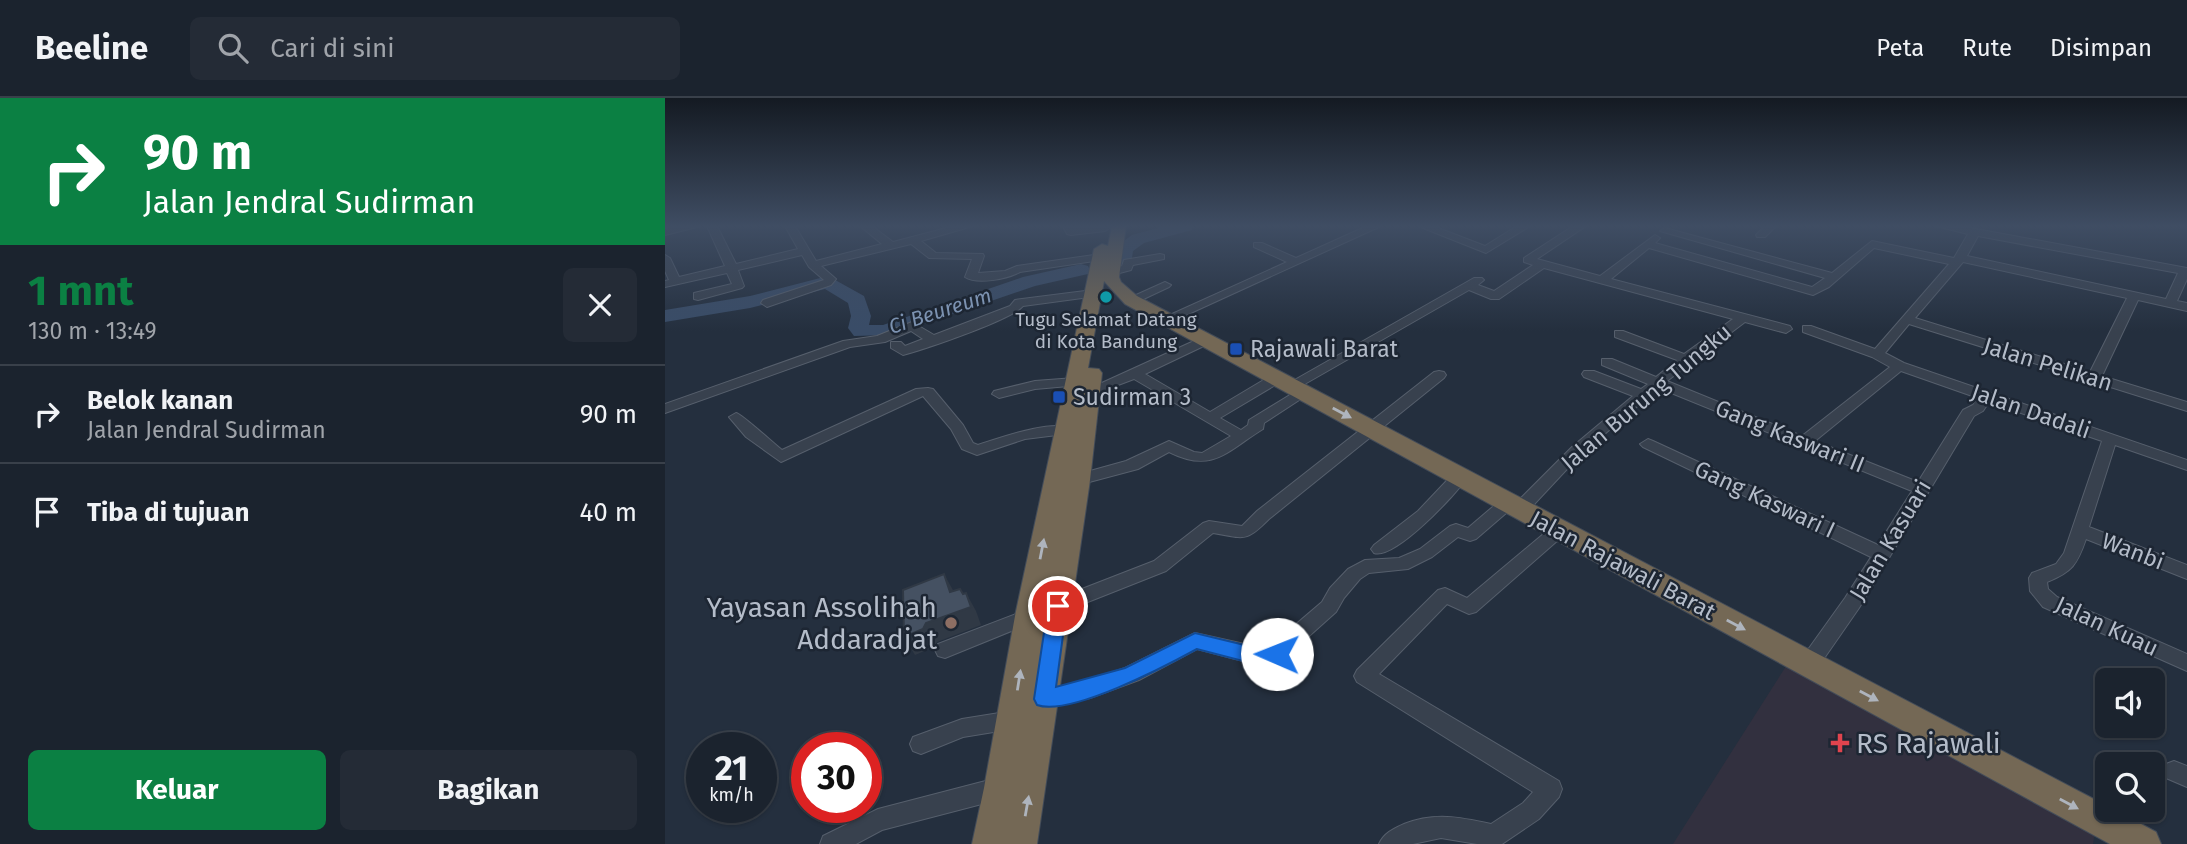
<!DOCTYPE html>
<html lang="id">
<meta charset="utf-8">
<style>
:root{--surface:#1b232e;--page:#242b36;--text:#f1f3f6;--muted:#a0a4aa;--line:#39404a;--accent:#0b8043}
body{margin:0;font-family:"Fira Sans",sans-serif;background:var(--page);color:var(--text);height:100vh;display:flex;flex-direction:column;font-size:26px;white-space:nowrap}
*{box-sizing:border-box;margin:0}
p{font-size:23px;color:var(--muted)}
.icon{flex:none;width:38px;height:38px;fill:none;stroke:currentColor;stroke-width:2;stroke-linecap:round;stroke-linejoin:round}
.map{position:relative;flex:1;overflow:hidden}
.details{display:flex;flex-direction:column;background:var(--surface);width:665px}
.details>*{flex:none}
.hud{background:#0b8043;color:#fff;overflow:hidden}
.controls{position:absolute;left:1430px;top:570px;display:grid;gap:14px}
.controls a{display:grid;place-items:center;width:70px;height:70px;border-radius:10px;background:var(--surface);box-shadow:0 2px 5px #0004,0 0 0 2px var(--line);font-size:35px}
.speed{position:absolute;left:21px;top:634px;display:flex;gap:14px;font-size:35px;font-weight:700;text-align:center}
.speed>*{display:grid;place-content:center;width:91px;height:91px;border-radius:50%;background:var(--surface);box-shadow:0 2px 5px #0004,0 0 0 2px var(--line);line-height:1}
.speed small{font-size:18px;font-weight:400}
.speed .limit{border:10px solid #d22;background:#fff;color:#111}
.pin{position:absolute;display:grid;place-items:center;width:60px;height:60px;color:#fff;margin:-30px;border:4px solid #fff;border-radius:50%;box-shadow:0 2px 7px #0007}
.me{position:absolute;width:77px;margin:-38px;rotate:271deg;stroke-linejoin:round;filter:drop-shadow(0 0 5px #0008)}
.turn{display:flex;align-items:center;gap:24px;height:147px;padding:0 28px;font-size:32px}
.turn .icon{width:91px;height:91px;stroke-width:2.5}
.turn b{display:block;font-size:49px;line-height:60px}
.round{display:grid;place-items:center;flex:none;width:74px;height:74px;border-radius:10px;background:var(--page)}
.headline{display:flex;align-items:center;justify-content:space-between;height:119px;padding:0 28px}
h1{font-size:42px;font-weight:700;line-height:52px;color:var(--accent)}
.primary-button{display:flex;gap:14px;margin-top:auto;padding:14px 28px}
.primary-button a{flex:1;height:80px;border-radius:10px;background:var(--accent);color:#fff;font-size:28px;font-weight:700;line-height:80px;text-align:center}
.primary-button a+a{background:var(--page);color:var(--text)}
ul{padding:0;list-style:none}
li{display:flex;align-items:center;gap:21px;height:98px;padding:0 28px;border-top:2px solid var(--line)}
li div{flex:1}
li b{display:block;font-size:26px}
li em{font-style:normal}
header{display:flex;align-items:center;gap:42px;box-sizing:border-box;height:98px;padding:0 35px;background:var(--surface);border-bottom:2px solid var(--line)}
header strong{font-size:33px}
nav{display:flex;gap:38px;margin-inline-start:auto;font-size:24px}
.search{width:490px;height:63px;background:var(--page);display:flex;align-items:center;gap:18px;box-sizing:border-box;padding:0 24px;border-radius:10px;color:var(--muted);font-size:26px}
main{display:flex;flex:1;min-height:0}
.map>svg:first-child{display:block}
</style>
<header>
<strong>Beeline</strong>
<div class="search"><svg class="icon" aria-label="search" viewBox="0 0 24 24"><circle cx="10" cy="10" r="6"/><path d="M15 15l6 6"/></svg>Cari di sini</div>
<nav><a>Peta</a><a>Rute</a><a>Disimpan</a></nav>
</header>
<main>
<section class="details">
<div class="hud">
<div class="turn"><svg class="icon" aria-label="right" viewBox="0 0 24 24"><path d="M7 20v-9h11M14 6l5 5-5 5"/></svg><div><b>90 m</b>Jalan Jendral Sudirman</div></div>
</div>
<div class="headline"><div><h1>1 mnt</h1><p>130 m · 13:49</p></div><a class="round"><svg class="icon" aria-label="close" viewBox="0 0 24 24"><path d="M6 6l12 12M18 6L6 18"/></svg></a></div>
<ul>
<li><svg class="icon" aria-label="right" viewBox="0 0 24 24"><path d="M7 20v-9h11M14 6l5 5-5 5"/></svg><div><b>Belok kanan</b><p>Jalan Jendral Sudirman</p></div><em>90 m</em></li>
<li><svg class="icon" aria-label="arrive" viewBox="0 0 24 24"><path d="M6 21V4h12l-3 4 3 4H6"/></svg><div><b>Tiba di tujuan</b></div><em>40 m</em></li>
</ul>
<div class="primary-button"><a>Keluar</a><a>Bagikan</a></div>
</section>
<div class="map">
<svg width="1522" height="746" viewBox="0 0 1522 746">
<rect width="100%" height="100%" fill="#242f3e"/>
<path fill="#32303f" d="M1125,562L1431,727L1428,746H1008Z"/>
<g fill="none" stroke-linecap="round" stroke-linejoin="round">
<path fill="#394c67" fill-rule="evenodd" d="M500,128H529L527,132L479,145L468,153L466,167L454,172L447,170L445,166L450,161L453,147L467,137Z
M416,166L423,168L425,172L423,176L370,188L227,237L189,238L183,230L186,218L183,205L160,191L85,210L0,224V212L85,198L163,178L199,198L206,218L204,227H218L358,179Z"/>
<defs>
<path id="minor" d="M13,128H36L0,137V131Z
M42,128H52L71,166L133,151L120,128H130L151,163L217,146L195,128H207L228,144L289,128H308L256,143L271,155L318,156L319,158L313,175L340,173L352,168L436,156L441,159L436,162L355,174C342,181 312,187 300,179L307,161L264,160L246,146L156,168L171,181L166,187L102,209L96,205L98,202L159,182L144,169L137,157L73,172L79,188L77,190L33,202L29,201V195L67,186L62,175L0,189V183L4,182L0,173V157L5,160L14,179L60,168Z
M398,128L445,130L440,133L406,137L402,136Z
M702,128H716L506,224L502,225L496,221L622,164L589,149V145H597L631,160Z
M753,128H768L820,148L852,128H865L821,155Z
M908,128H921L872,161L935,178L990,137L995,140L990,145L1147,189L1160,180L995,133L1000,130L1167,175L1207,143L1289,160L1303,136L1271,128H1295L1522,170V181L1512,203L1522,205V213L1473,202L1437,278L1522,304V313L1244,226L1220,255L1239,265L1522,362V372L1450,347L1424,429L1522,467V481L1421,441C1412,467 1407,474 1382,484L1383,491L1392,499L1522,556V573L1378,509L1365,493L1364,480L1367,475L1391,466L1399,455L1437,343L1324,304L1318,313L1309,318L1194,510L1151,572L1144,574L1137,572L1134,566L1137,560L1180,500L1206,459L978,349L975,346L983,341L988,343L1213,447L1247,393L994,290L917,355L861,415H849L847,410L811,441L805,443L793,439L767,459L743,471L704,475L695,481L679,500L671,514L614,565L597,568L532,551L474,582L425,600L379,610L372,607L369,601L372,595L425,582L460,570L530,535L602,551L657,504L665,490L683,471L700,462L734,460L755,451L785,428L791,426L803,430L837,401L843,399L851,405L907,349L968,298L919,279L917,276L919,273H929L976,291L983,286L937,267V261H947L991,279L1012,262L950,239V233H958L1019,256L1068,221L879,170L834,201H826L804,192L631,291H621L619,288L809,180H817L819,182L813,187L829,193L868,167L859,164V160ZM1313,138L1513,175L1501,201L1302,158ZM984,150L1148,197L1164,189L1209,150L1284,166L1210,251L1146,228H1138V234L1207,259L1225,269L1137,338L1002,283L1080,224L1121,235L1127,231L1125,228L946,181ZM1298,164L1462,200L1425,274L1250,220ZM1236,273L1313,300L1308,307L1298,312L1253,384L1150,343Z
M1100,128H1111L1100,139H1092L1091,137Z
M495,156L499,157V161L468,167L466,172L447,177L441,174L457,168L459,162Z
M500,184L506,187L504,189L470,205H462L460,202Z
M428,192L432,194V198L358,208C346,222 260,251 238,257L226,250V244H236L240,248L258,241L246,233L220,244L185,249L0,315V306L178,243L212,238L247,224L269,237L345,208L350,202Z
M540,238L546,242L545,245L480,276L545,314L607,277H617L619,280L617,283L555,320L576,332L583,327L584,322L633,292L638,291L645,295L599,325L598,331C562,353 548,376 504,354L473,371L413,387L407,386L405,382L407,378L461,363L504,343L529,354L537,355L566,338L469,281L424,298L417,294Z
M774,273L779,274L781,277L779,280L604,421C580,445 580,440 548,435L501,473L400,513L393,515L386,513L384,508L386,503L489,463L538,425L544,423L577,428L592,413L769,274Z
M410,280L417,284L415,287L370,291L334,300L327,296L329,293L370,283Z
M263,290L268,291L298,327L308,345L313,347C332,341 392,319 407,332L400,336L360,341L312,357L297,351L286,331L258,298L116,364L81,339L64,319L71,315C78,317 108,345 117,352L251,291Z
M795,374L803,379C790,397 730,462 709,455L706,451L709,447L753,413L789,375Z
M894,426L900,428L903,432L900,436L811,514L804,516L782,506L714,576L894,683L897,691L894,699L874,721L837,746H812L776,740L748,746H714C719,735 728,731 739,726C769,714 795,719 826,726L858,705L868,694L692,584L689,578L692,572L773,492L780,490L802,500L888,428Z
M364,511L371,513L373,518L371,523L280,560L273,558L270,552L273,546Z
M347,613L355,615L358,622L355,629L347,631L298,639L256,656L248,653L245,646L248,639L297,621Z
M1509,663L1522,668V689L1501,680L1498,673L1501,666Z
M336,679L344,682L347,690L344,698L336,701L217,732L191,746H155L158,738L213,711Z"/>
<path id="highway" d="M447,128H461L454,179L456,184L472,198L1442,708V712H1450L1491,734L1496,746H1445L460,206L439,183L423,270L434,271L437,275L425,382L372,746H307L319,690L350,518L429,151L437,146L443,148Z"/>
</defs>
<use href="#minor" stroke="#565f6c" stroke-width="2"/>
<use href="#highway" stroke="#434c59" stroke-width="2"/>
<use href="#minor" fill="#38414e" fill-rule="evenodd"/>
<use href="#highway" fill="#746855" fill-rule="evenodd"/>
</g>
<path fill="#303945" d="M279,476L289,494H285Z
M301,495L311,513L316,527L272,544L269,549L250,557L239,539L261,525Z"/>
<path fill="#455162" stroke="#303945" stroke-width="2" d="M279,476L285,494L295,491L298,496L301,495L306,509L261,525L258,531L239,539L238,492Z"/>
<defs><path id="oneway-solid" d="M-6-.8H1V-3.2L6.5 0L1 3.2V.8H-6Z" transform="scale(1.75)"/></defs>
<g fill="#aeb4bd">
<use href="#oneway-solid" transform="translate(677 315) rotate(28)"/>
<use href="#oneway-solid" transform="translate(377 451) rotate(-79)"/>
<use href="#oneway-solid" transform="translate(1071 527) rotate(28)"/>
<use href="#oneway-solid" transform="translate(354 582) rotate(-81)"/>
<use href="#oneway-solid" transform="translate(1204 598) rotate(28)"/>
<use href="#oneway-solid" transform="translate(1404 706) rotate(28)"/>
<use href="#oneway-solid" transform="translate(362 708) rotate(-80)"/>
</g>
<linearGradient id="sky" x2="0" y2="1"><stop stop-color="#141a22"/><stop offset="0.55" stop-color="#3f4d63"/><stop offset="1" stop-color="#3f4d63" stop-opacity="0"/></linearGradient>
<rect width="1522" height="233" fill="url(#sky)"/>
<path fill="#1a73e8" stroke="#114b97" stroke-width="2" d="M393,500L399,503L402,508L391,589L460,570L530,535L600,552L612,548L620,550L623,556L620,561L601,569L532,551C501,568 404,619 372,607L369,601L383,508L386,503Z"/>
<circle fill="#0f9aa8" stroke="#1d2633" stroke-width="2.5" cx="441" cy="199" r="7"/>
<g fill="#1a4fb4" stroke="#1d2633" stroke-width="2.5">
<rect x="564" y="244" width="14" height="14" rx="3.5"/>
<rect x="387" y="292" width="14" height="14" rx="3.5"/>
</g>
<circle fill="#8d6e63" stroke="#1d2633" stroke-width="2.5" cx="286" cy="525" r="7"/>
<path fill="#e0444e" stroke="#1d2633" stroke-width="2.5" d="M1171.5 634.5h7v7h7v7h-7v7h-7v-7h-7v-7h7z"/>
<g text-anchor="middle" stroke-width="5" stroke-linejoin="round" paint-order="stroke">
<g font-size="19" fill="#b4bcc9" stroke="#1d2633">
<text x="441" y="228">Tugu Selamat Datang<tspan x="441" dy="22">di Kota Bandung</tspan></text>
</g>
<g font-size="21" font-style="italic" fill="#7c92b1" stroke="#1d2633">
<text transform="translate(275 213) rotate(-18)" y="7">Ci Beureum</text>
</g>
<g font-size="23" fill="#b4bcc9" stroke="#1d2633" text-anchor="start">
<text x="585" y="259">Rajawali Barat</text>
<text x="408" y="307">Sudirman 3</text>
</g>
<g font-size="23" fill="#b4bcc9" stroke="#1d2633">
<text transform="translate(1383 266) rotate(17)" y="8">Jalan Pelikan</text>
<text transform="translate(981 299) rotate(-40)" y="8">Jalan Burung Tungku</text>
<text transform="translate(1366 313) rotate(19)" y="8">Jalan Dadali</text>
<text transform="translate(1125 338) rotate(22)" y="8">Gang Kaswari II</text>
<text transform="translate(1100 401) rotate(25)" y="8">Gang Kaswari I</text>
<text transform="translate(1225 442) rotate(-59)" y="8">Jalan Kasuari</text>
<text transform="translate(1468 453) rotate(21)" y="8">Wanbi</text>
<text transform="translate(958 467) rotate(28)" y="8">Jalan Rajawali Barat</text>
<text transform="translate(1442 528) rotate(25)" y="8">Jalan Kuau</text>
</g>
<g font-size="28" fill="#b4bcc9" stroke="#1d2633" text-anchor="end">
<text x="272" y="519">Yayasan Assolihah<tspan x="272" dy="32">Addaradjat</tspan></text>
<text x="1191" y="655" text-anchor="start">RS Rajawali</text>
</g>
</g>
</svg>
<div class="controls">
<a><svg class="icon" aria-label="sound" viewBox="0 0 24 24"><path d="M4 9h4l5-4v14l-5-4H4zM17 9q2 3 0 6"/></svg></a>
<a><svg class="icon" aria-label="search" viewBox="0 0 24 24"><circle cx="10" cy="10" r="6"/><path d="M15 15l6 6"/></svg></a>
</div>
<div class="speed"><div>21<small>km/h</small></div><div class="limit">30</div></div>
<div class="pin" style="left:393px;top:508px;background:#d93025"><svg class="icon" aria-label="arrive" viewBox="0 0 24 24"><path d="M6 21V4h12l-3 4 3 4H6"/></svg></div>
<svg class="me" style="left:612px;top:556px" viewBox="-20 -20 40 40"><circle r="19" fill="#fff"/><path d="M0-13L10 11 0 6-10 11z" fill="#1a73e8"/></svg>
</div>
</main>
